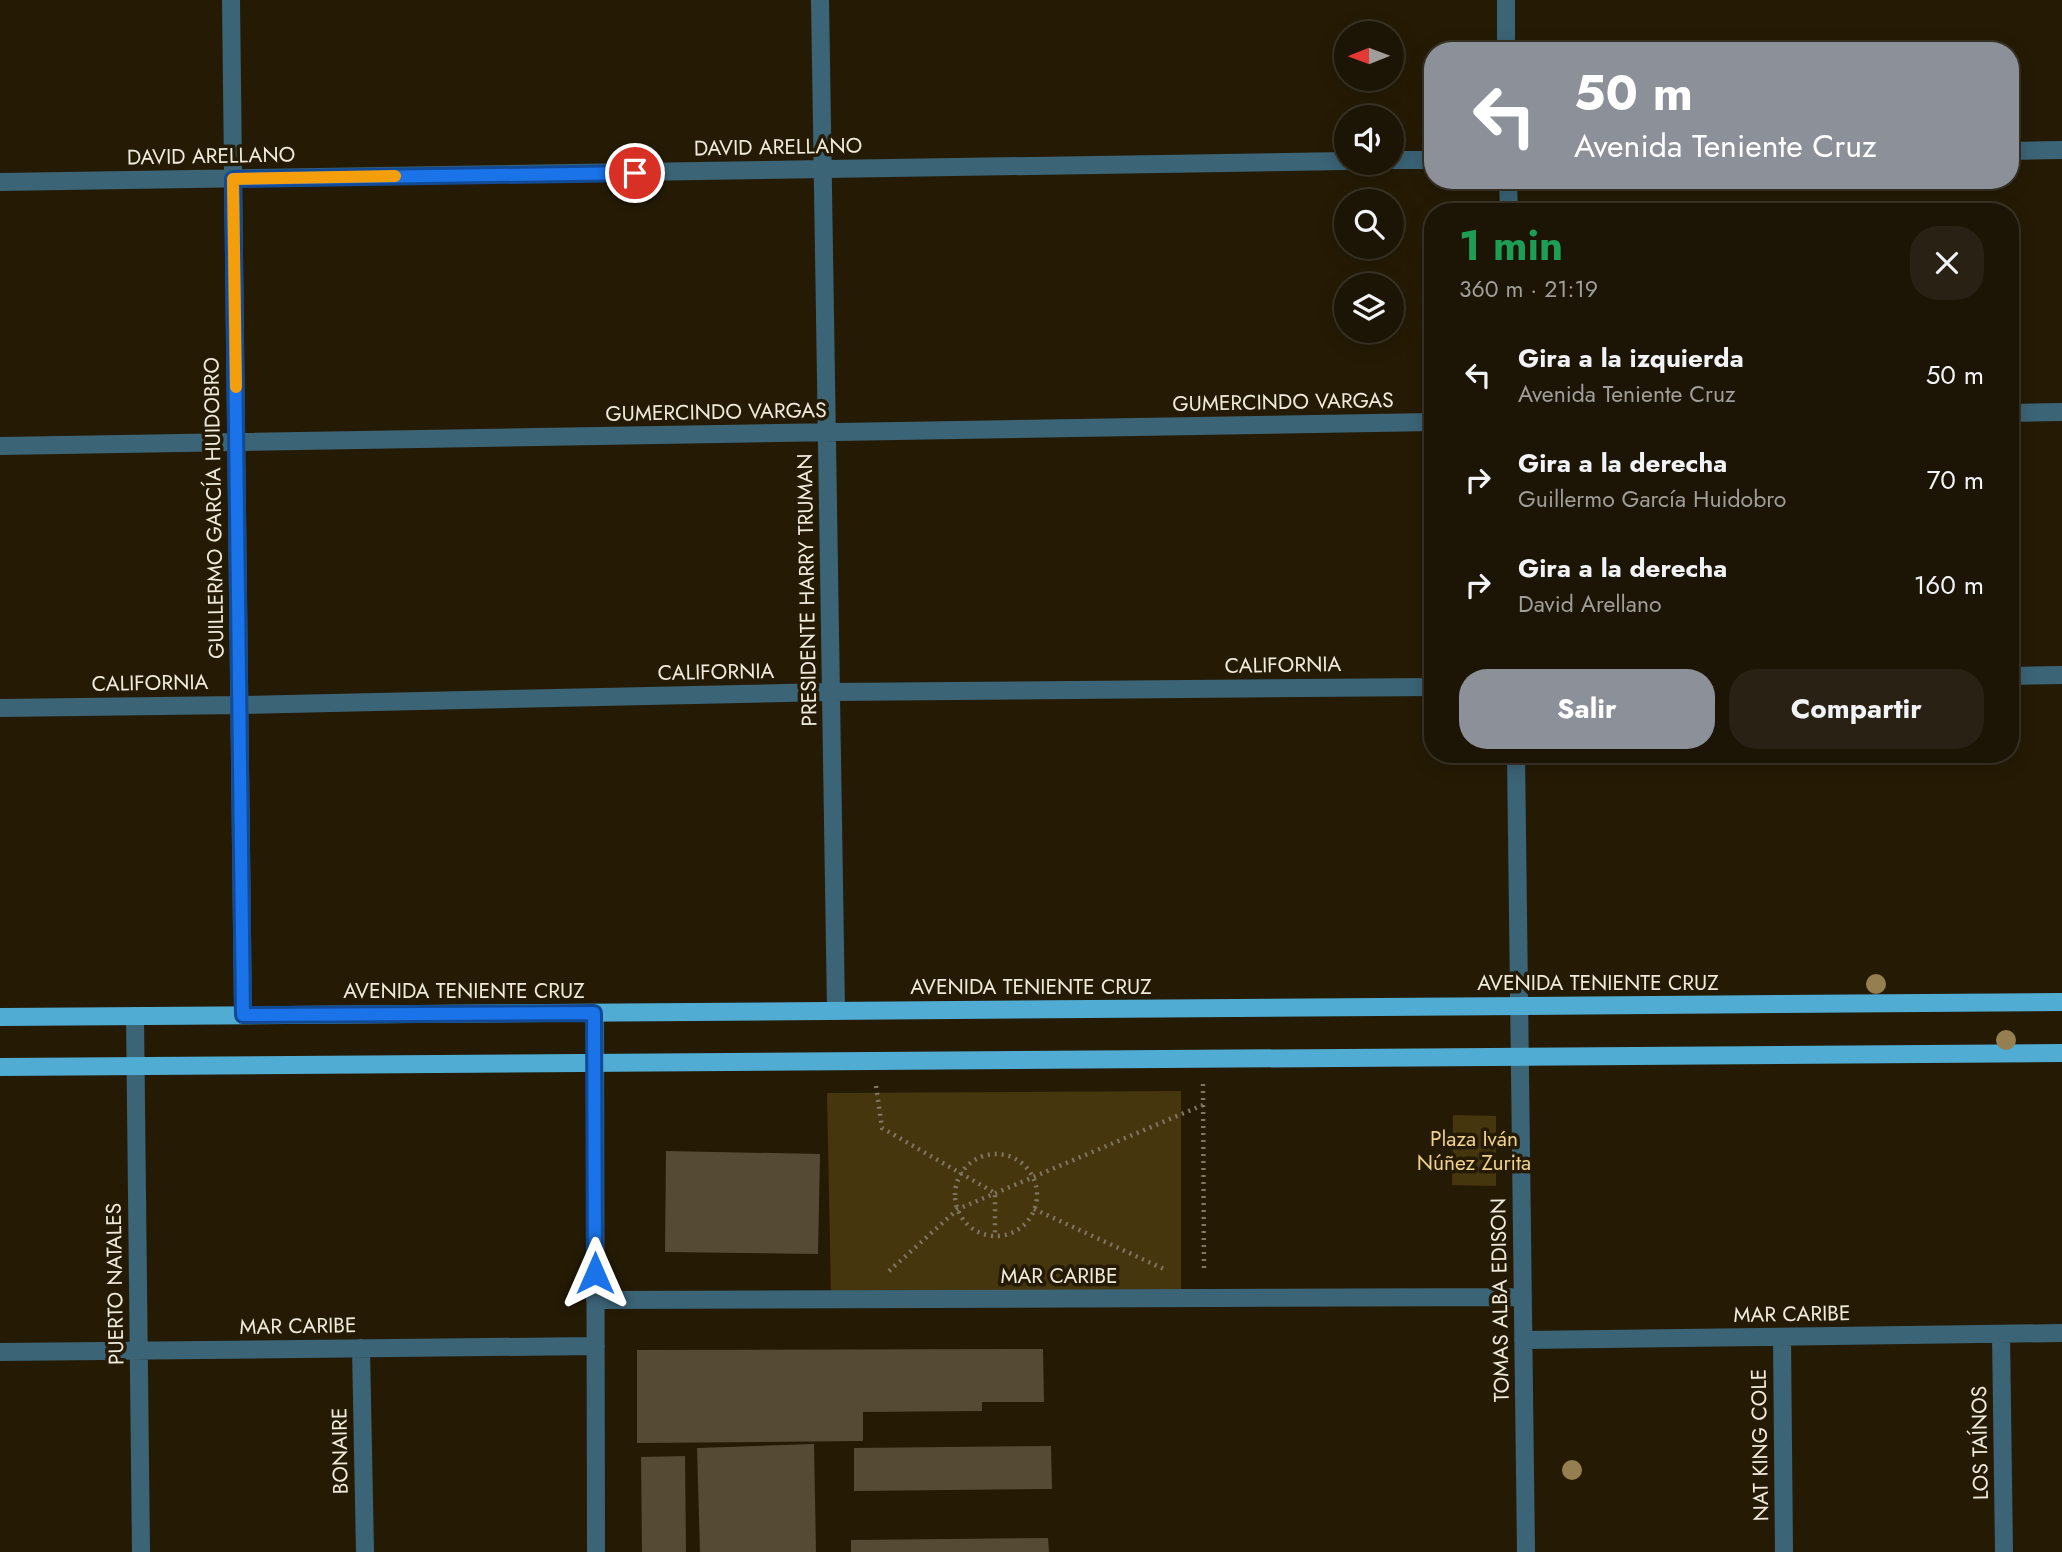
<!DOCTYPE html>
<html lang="es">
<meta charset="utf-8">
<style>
:root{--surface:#1c1404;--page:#292113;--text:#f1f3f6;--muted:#a09e9a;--line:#3a3326;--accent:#8c9099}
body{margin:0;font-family:Jost,sans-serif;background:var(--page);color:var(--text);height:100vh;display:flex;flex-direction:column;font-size:26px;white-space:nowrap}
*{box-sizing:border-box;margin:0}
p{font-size:23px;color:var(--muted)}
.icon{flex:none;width:38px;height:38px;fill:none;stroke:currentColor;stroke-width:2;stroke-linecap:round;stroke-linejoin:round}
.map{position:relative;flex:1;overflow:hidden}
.drawer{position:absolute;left:1424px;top:203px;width:595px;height:560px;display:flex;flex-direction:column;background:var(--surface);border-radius:28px;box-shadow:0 4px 18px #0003,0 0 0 2px var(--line)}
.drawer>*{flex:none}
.hud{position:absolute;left:1424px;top:42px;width:595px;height:147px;border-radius:28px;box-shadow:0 4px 18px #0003,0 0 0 2px var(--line);background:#8c9099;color:#fff;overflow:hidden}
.needle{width:46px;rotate:269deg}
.controls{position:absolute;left:1334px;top:21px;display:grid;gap:14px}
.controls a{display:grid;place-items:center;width:70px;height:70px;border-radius:50%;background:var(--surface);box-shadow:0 4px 18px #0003,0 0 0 2px var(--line);font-size:35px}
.pin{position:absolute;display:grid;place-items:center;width:60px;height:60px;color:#fff;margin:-30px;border:4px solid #fff;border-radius:50%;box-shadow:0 2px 7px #0007}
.me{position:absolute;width:77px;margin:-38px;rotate:0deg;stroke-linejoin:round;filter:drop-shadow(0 0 5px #0008)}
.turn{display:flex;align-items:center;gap:24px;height:147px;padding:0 35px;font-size:32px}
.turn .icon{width:91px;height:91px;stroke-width:2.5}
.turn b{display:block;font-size:49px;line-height:60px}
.round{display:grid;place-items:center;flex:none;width:74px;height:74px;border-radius:28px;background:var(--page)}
.summary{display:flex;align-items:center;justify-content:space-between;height:119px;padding:0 35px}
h1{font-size:42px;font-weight:700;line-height:52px;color:#1e9e55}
.button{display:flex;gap:14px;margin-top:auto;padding:14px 35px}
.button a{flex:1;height:80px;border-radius:28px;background:var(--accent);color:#fff;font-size:28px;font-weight:700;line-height:80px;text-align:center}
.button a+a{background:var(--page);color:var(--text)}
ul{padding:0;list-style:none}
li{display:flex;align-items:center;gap:21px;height:105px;padding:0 35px}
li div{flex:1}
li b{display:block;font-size:26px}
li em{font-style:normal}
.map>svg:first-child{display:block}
</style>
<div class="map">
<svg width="2062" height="1552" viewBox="0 0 2062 1552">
<rect width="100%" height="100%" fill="#251b05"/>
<path fill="#46360e" d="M1181,1091V1295L831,1296L827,1093Z
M1453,1115L1496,1116V1186L1452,1185Z"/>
<path fill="#554a33" d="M666,1151L820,1154L818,1254L665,1252Z
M1043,1349L1044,1402H982V1411L863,1412V1441L637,1443V1350Z
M814,1444L816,1552H700L697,1448Z
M1051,1446L1052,1489L854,1491V1448Z
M685,1456L686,1552H642L641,1457Z
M1048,1538L1049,1552H851V1540Z"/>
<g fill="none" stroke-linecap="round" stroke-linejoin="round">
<path stroke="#7f7764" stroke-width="4.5" stroke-dasharray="2 5" stroke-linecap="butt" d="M1203,1084L1204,1271
M876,1086L882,1128L995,1193V1235
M955 1195a41 41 0 1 1 82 0a41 41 0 1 1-82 0Z
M1034,1209L1166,1270
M889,1271L958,1209L1203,1105"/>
<path stroke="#3b6477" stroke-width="18" d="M231,0L243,1015
M820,0L836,1011
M1506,0V51
M2011,151L2062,150
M1391,160H1433
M1508,180L1509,212
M0,182L1346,161
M2011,413L2062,412
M0,446L1433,422
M2011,676L2062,675
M0,708L240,705L831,692L1433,687
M1516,754L1526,1552
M595,1013L596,1552
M135,1016L141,1552
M595,1300L1523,1297
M2001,1334L2004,1552
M1782,1337L1784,1552
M1523,1340L2062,1333
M361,1348L365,1552
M0,1352L596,1346"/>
<path stroke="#50acd3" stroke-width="18" d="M0,1017L2062,1002
M0,1067L2062,1053"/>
</g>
<g fill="#957f50">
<circle cx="1876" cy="984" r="10"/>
<circle cx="2006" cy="1040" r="10"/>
<circle cx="1572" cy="1470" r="10"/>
</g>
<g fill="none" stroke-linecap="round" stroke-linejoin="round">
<defs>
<path id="route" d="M595,1273L594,1013L243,1015L233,179L635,173"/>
</defs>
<use href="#route" stroke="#114b97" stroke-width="18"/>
<use href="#route" stroke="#1a73e8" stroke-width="12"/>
<path stroke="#f59e0b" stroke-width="12" d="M236,387L233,179L395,176"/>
</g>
<g text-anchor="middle" stroke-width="7" stroke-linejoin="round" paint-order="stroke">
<g font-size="21" fill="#f0eadc" stroke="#251b05">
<text transform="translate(778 147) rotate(-1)" y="7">DAVID ARELLANO</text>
<text transform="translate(211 156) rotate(-1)" y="7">DAVID ARELLANO</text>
<text transform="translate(1283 402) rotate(-1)" y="7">GUMERCINDO VARGAS</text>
<text transform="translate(716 412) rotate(-1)" y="7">GUMERCINDO VARGAS</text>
<text transform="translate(214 508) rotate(-91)" y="7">GUILLERMO GARCÍA HUIDOBRO</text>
<text transform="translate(807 590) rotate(-91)" y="7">PRESIDENTE HARRY TRUMAN</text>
<text transform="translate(1283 665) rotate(-1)" y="7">CALIFORNIA</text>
<text transform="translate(716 672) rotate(-1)" y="7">CALIFORNIA</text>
<text transform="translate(150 683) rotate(-1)" y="7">CALIFORNIA</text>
<text x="1598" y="990">AVENIDA TENIENTE CRUZ</text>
<text x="1031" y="994">AVENIDA TENIENTE CRUZ</text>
<text x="464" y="998">AVENIDA TENIENTE CRUZ</text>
<text x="1059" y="1283">MAR CARIBE</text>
<text transform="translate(115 1284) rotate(-91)" y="7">PUERTO NATALES</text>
<text transform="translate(1500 1300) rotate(-91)" y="7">TOMAS ALBA EDISON</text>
<text transform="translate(1792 1314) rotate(-1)" y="7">MAR CARIBE</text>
<text transform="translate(298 1326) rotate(-1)" y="7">MAR CARIBE</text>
<text transform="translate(1980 1443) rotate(-91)" y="7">LOS TAÍNOS</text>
<text transform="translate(1760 1445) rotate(-91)" y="7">NAT KING COLE</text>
<text transform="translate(340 1451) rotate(-91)" y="7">BONAIRE</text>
</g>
<g font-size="21" fill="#f0d18d" stroke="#251b05">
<text x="1474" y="1146">Plaza Iván<tspan x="1474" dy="24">Núñez Zurita</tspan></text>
</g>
</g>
</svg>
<div class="controls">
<a><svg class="needle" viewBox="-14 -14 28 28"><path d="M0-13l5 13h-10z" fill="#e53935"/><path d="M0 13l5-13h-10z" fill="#a09e9a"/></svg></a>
<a><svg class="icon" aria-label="sound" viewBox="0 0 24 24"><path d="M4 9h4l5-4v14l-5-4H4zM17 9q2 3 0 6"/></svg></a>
<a><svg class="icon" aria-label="search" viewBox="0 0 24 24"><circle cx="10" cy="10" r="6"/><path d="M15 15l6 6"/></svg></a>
<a><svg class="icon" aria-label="layers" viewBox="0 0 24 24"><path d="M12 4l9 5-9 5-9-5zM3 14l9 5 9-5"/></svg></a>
</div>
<div class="pin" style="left:635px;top:173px;background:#d93025"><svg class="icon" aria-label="arrive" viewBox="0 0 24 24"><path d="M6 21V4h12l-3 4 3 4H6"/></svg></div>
<svg class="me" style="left:595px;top:1273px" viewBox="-20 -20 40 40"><path d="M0-17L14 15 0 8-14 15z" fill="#1a73e8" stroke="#fff" stroke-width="4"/></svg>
<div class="hud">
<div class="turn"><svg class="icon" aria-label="left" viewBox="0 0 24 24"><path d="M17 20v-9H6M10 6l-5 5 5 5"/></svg><div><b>50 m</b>Avenida Teniente Cruz</div></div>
</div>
<section class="drawer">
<div class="summary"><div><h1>1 min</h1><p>360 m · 21:19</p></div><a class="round"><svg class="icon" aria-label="close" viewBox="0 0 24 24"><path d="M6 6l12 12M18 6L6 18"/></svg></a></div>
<ul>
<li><svg class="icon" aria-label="left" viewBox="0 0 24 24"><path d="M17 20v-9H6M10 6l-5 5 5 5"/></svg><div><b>Gira a la izquierda</b><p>Avenida Teniente Cruz</p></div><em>50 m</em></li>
<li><svg class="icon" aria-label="right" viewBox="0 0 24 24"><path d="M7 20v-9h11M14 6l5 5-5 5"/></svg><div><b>Gira a la derecha</b><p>Guillermo García Huidobro</p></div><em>70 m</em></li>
<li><svg class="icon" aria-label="right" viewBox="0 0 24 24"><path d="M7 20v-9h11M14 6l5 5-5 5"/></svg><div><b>Gira a la derecha</b><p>David Arellano</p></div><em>160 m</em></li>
</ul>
<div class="button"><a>Salir</a><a>Compartir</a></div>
</section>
</div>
